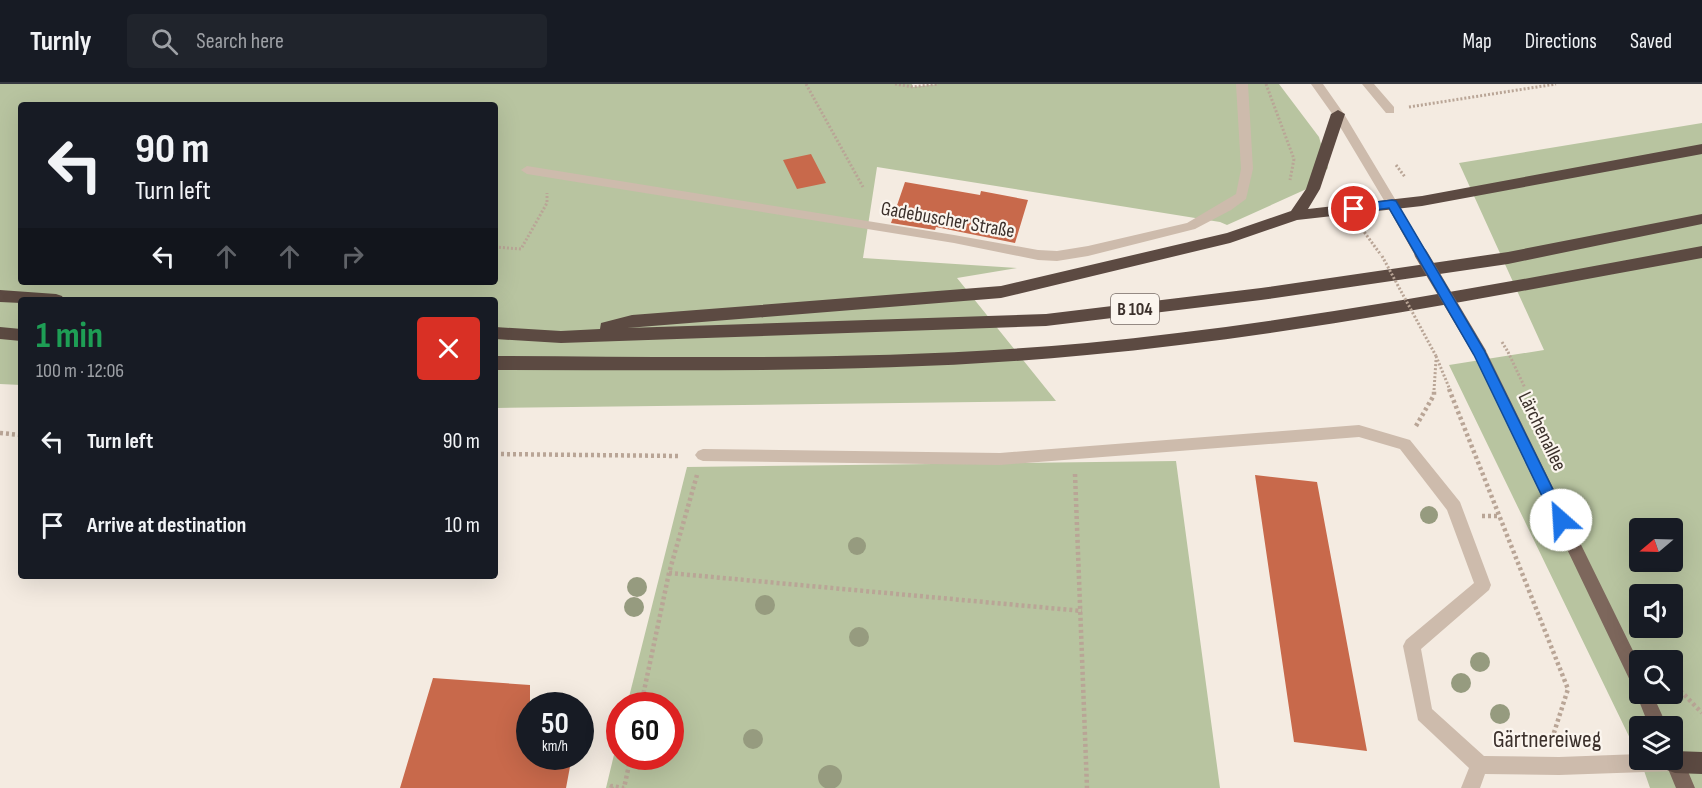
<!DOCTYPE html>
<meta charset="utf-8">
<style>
:root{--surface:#171b24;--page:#20242c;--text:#f1f3f6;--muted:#9ea1a6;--line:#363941}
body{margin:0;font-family:"Sofia Sans Condensed",sans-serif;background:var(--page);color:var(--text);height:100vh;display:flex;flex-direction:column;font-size:22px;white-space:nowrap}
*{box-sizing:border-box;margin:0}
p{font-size:20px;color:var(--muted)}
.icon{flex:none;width:33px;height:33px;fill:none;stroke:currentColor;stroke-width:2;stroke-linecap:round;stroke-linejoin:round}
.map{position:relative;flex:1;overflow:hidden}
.sheet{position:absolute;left:18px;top:213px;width:480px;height:282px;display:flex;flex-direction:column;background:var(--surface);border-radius:6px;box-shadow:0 6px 24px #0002}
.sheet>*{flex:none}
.banner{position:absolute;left:18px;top:18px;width:480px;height:183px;border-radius:6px;box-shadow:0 6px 24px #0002;background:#171b24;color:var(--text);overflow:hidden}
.needle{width:39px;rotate:251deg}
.tools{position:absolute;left:1629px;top:434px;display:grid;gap:12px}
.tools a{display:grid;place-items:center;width:54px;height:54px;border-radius:6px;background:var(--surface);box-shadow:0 6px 24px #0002;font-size:30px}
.speed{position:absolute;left:516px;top:608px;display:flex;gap:12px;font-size:30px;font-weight:700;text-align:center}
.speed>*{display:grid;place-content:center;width:78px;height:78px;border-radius:50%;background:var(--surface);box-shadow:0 6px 24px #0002;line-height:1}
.speed small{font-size:15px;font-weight:400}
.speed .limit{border:9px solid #d22;background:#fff;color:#111}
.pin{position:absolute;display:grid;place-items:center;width:51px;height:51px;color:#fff;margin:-26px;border:3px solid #fff;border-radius:50%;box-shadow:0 2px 6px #0007}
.me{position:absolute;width:66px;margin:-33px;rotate:334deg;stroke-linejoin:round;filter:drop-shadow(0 0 4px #0008)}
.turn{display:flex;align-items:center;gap:21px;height:126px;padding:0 18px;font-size:27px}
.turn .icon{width:78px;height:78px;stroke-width:2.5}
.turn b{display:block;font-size:42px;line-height:51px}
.lanes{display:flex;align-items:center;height:57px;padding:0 18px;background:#0003;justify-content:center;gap:30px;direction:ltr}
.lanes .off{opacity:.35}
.round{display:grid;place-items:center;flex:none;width:63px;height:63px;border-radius:6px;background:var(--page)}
.headline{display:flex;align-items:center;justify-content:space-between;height:102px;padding:0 18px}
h1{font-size:36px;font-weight:700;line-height:45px;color:#1e9e55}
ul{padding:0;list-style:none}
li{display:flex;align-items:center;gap:18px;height:84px;padding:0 18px}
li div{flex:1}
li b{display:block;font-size:22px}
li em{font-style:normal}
header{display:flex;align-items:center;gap:36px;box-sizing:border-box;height:84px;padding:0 30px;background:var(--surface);border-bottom:2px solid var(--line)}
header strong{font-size:28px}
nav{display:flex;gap:33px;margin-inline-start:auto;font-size:21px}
.search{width:420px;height:54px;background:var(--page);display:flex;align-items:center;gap:15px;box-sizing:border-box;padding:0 21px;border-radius:6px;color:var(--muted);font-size:22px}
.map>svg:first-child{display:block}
</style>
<header>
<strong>Turnly</strong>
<div class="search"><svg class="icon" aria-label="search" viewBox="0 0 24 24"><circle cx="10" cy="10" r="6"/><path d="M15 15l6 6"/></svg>Search here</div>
<nav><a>Map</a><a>Directions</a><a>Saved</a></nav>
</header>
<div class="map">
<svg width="1702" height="704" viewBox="0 0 1702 704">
<rect width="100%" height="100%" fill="#f4ebe1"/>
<path fill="#b8c4a0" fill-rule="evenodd" d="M0,0H912L913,3L938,0H1279L1319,53L1328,84L1311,103L1227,141L1220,138L877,83L863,174L1017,184L957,194L1056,317L495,324V216H21V301L0,300ZM21,21H495V198H21Z
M1702,39V704H1650L1640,675H1672V642H1640V675L1449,281L1544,266L1459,79ZM1640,444H1672V477H1640ZM1640,510H1672V543H1640ZM1640,576H1672V609H1640Z
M1176,377L1220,704H606L619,650L620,672H670V621H627L687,383Z"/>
<path fill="#c8694b" d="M811,70L826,99L797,105L783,76Z
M905,98L980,111L981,107L1028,116L1015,159L936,143L935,146L891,139Z
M1255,391L1317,398L1367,667L1294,658Z
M433,594L530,601V672H572L566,704H400Z"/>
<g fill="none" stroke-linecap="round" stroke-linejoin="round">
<path stroke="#b9a596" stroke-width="3" stroke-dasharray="2 2" stroke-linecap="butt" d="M806,0L863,103
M895,0L913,3L938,0
M1266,0L1294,75L1290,96
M1409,23L1556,0
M1396,81L1405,93
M1362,145L1381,171
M495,163L521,165L547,119V109
M1508,268L1525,304
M1436,272L1450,306
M1434,306L1436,276"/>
<path stroke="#b9a596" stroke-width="4.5" stroke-dasharray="3 3" stroke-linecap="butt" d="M1449,305L1568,605L1551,658
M1416,342L1434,311V305
M0,349L21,351
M495,370L680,372
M1075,390L1087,704
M1482,432H1499
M669,489L1082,527
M1672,598L1702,629
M641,621L669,489L697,391
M611,704L612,702L624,704L631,672"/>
<path fill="#cdbbac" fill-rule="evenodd" d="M1236,0H1248L1253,85L1246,115L1231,126L1195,145L1088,172L1057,177L1038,176L954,159L527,90L521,86L527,82L954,151L1038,166L1057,167L1088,162L1187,139L1236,110L1241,85Z
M1311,0H1323L1344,30L1398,120L1396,123H1388L1333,31Z
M1362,0H1374L1394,23V29H1386Z
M1359,341L1410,356L1460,418L1491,501L1489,506L1421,565L1432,625L1484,672L1559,673L1640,670V675H1672V669L1682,671L1684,678L1682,685L1675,687L1559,691L1485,690L1480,704H1461L1469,684L1418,636L1403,562L1406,556L1474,499L1447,426L1400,365L1359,353L1000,381L703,377L698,375L695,371L698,367L703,365L1000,369Z"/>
<path fill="#7d675c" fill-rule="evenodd" d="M1392,116L1396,117L1426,167L1427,170L1426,173H1416L1386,120Z
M1480,264L1487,269L1640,581V609H1652L1667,642H1649L1635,607L1473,269Z
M1672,664L1679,666L1695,704H1676L1664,675H1672Z"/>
<path fill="#5c4a42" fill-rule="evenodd" d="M1338,26L1345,30L1320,105L1308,125L1422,112L1702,60V70L1422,122L1297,136L1230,159L1001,214L627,244L1046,230L1261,204L1508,168L1702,130V140L1508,180L1261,216L1046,242L561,259L495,255V243L561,247L600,245L601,239L632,231L1001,202L1227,149L1291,127L1306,105L1331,30Z
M1702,162V174C1498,211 1294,252 1087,271C890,290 692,286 495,286V272C692,273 890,277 1087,259C1294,239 1498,200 1702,162Z
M0,206L56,210L62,212L64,216H21V219L0,218Z
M0,243L21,245V257L0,255Z
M1675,667L1702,668V690L1675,689L1667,686L1664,678L1665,675H1672V668Z"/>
<path stroke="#b9a596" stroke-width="3" stroke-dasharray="2 2" stroke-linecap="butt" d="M1382,172L1436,272
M1502,258L1508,268"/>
<path stroke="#7d675c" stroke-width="13" d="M1421,170L1480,269"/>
</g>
<g fill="#969b7f">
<circle cx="1429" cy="431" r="9"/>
<circle cx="857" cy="462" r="9"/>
<circle cx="637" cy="503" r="10"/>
<circle cx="765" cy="521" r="10"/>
<circle cx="634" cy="523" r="10"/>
<circle cx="859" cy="553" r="10"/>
<circle cx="1480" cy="578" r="10"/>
<circle cx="1461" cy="599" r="10"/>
<circle cx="1500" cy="630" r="10"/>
<circle cx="753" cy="655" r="10"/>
<circle cx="830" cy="693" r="12"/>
</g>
<path fill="#1a73e8" stroke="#114b97" stroke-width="1.5" d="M1392,116L1396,117L1484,266L1568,436L1566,441L1561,443L1556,441L1474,271L1389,124L1354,129L1348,125L1354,121Z"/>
<g text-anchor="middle" stroke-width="4.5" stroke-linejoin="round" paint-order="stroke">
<rect fill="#fbf5ee" stroke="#756b66" stroke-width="1.5" x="1111" y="210" width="48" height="30" rx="4.5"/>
<g font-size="18" font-weight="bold" fill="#3b302b">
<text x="1135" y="231">B 104</text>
</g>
<g font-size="20" fill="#3b302b" stroke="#fbf5ee">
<text transform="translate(948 135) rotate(10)" y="7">Gadebuscher Straße</text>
<text transform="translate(1543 347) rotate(64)" y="7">Lärchenallee</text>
</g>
<g font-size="24" fill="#3b302b" stroke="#fbf5ee">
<text x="1547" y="663">Gärtnereiweg</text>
</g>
</g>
</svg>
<div class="tools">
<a><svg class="needle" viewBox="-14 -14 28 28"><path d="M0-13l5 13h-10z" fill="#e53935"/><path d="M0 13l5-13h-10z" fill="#9ea1a6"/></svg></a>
<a><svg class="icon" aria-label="sound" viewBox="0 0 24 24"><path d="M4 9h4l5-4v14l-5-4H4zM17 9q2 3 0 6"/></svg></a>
<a><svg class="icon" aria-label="search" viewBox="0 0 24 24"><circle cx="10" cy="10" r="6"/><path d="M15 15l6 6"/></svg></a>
<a><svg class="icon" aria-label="layers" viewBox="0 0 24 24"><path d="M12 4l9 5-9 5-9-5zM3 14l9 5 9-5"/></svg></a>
</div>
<div class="speed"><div>50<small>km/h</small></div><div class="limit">60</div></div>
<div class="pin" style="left:1354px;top:125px;background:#d93025"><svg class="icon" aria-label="arrive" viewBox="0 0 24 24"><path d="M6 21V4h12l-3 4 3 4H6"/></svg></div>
<svg class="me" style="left:1561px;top:436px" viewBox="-20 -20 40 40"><circle r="19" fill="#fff"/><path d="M0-13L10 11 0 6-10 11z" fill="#1a73e8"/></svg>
<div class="banner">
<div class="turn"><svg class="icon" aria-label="left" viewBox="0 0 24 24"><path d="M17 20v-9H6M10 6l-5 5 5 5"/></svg><div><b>90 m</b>Turn left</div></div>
<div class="lanes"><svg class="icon" aria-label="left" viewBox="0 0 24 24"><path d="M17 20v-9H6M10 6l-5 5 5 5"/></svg><svg class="icon off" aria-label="ahead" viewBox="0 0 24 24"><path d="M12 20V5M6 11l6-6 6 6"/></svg><svg class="icon off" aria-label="ahead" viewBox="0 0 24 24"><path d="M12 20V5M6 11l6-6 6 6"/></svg><svg class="icon off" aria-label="right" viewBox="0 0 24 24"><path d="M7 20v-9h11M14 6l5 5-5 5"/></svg></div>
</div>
<section class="sheet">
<div class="headline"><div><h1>1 min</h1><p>100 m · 12:06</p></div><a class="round" style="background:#d93025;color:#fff"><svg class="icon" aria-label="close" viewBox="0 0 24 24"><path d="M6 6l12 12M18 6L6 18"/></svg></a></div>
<ul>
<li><svg class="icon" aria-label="left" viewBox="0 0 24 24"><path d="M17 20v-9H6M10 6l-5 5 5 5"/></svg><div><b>Turn left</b></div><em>90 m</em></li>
<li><svg class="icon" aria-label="arrive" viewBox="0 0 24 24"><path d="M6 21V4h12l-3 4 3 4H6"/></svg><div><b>Arrive at destination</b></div><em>10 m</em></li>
</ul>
</section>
</div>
